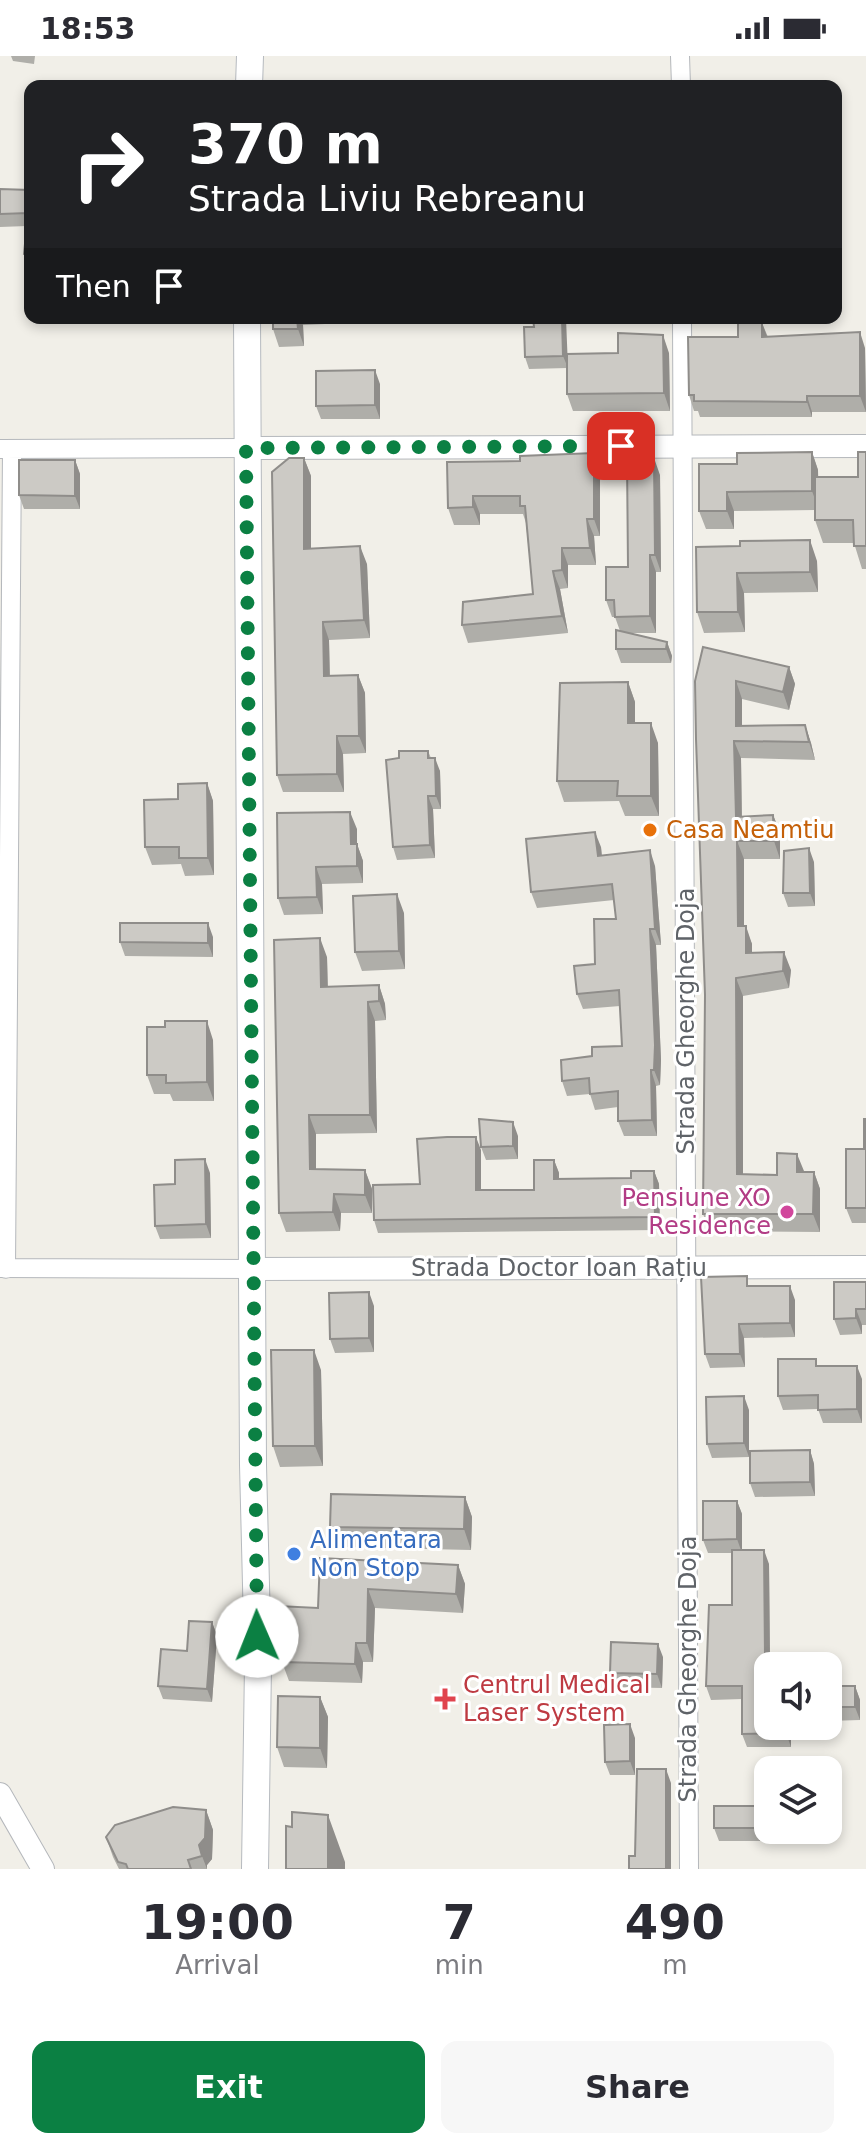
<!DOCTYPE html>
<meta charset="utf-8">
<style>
:root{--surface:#fff;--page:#f7f7f7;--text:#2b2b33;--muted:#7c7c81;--accent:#0b8043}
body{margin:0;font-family:"DejaVu Sans",sans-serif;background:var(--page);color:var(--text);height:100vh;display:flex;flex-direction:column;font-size:30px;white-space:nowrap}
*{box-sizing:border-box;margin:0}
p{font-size:26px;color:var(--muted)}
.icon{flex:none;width:44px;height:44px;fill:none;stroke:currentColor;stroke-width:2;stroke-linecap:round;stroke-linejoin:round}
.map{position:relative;height:1813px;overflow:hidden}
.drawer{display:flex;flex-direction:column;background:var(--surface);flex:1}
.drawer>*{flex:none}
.guide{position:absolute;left:24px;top:24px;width:818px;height:244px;border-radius:16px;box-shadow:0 4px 12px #0003;background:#202124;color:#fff;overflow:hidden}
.buttons{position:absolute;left:754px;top:1596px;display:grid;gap:16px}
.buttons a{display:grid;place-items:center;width:88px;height:88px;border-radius:16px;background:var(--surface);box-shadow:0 4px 12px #0003;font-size:40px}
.pin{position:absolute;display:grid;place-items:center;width:68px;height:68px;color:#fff;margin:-34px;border-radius:16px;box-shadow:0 4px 12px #0006}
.me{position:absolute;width:88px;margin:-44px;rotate:359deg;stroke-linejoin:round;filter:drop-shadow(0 0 6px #0008)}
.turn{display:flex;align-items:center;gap:28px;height:168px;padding:0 32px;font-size:36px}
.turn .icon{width:104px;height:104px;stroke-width:2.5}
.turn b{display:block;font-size:56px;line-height:68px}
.then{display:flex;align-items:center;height:76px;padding:0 32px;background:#0003;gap:16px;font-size:30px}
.eta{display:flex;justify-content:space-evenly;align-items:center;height:136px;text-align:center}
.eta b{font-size:48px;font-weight:700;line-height:56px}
.primary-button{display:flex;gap:16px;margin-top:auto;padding:16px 32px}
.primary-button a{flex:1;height:92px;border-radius:16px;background:var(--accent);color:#fff;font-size:32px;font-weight:700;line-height:92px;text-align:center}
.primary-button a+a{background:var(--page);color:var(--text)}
.status{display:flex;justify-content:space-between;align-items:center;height:56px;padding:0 40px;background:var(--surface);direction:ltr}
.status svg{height:22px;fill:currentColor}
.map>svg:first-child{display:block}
</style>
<div class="status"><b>18:53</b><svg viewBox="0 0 49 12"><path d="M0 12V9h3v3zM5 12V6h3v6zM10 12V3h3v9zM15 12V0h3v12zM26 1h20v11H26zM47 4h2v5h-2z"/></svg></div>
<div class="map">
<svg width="866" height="1813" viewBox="0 0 866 1813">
<rect width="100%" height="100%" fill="#f1efe8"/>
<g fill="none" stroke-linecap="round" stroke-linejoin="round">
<defs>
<path id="minor" d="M680,0L681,30
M682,262L689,1813
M1,393L246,392
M0,1212L252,1213
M6,1213L12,393"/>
<path id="tertiary" d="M246,392L866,390
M252,1213L866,1211
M0,1738L43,1813"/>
<path id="secondary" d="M249,30L250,0
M247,262L253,1409L258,1609L255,1813"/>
</defs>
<use href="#minor" stroke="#b5b8bc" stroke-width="20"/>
<use href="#tertiary" stroke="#b5b8bc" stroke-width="24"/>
<use href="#secondary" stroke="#b6babf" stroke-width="28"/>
<use href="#minor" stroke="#fff" stroke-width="18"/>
<use href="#tertiary" stroke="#fff" stroke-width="22"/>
<use href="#secondary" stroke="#fff" stroke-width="26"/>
</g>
<path fill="#afaea9" d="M11,0H35L34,8L13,5Z
M0,133L30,134V211L24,198L27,170L0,171Z
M273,262H325V268L303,269L304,290L279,291L273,273Z
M762,267L768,281L865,292L866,356H812V361H700L698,355H694L689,339L738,281Z
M669,297L670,355H573L567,338V312L529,313L525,301L567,298Z
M380,328V363H321L316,350Z
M812,396L818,414V421H858L866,396V513H862L854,487H823L815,464V454L734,455V473H706L699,455L737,408Z
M594,397L600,414V480H594L596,509H568V532L560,533L568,577L468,587L462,569L533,538L526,467L523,458H480V469H454L448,452L520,405Z
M304,402L311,420V492L367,508L370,582L329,584L330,619H358L365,637L366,697L343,698L344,736H283L277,719Z
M75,404L80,418V453H24L19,439Z
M660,419L661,516H656V577H629L667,586L672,600L671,607H621L616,593L620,575L615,561H612L606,544L628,511Z
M696,491L817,505L818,536L744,537L745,576L704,577L697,556Z
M789,611L795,628L789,654L742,643V670L805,669L811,687L815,704L741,702L742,761L773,759L780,776V803H744V870L752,888V897L791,914L789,932L743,940V1118L777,1119L814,1116L820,1133V1176L710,1175L703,1158L705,939L695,625Z
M628,626L635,646V667L658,687L659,760H625L619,745L564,746L557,725Z
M428,695L431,702L440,715L441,753H433L435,802L397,804L393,791L399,702Z
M207,727L213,745L214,819L185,820L181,808L152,809L145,791L178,743Z
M357,773V788L363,805V827L322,828L323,858L284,859L278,842Z
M601,791L602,800L655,810L661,889H656L661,1004L660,1029L656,1030L657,1080H624L618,1065V1051L595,1054L590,1038L567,1040L562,1025L592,1000L622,990L620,950L583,953L577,938L595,908L616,863L614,844L537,852L531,836Z
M814,806L815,850L788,851L783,837Z
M404,857L405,913L362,915L355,896Z
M213,881V901L125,900L120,886Z
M327,901L328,931L379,929L385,948L386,964L375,965L377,1077L316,1078V1113L365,1114L372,1133V1157H341L340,1175L286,1176L279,1157Z
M165,971L213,984L214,1045H173L170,1038H154L147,1019Z
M866,1063V1167H852L846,1152L864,1093Z
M518,1080V1103L486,1104L481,1091Z
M481,1094V1134H534L554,1104L559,1117V1123L631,1122L654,1115L659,1128L660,1174L378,1177L374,1164L420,1128Z
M210,1117L211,1182L160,1183L155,1170L175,1128Z
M866,1226V1269H862V1278L840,1279L834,1263Z
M751,1230L795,1244V1281L744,1282L745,1311L710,1312L705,1298Z
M374,1250V1296L335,1297L330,1283Z
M819,1310L862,1323V1367H823L818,1353L783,1354L778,1340Z
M321,1314L323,1410L280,1411L273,1390Z
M749,1354V1401L712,1402L707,1388Z
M810,1394L814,1408L815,1440L755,1441L750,1427Z
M465,1441L472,1461L471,1494L338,1491L330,1471Z
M737,1445L742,1458V1494L769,1508L770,1600L768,1610L791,1670V1691H747L742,1678V1643L711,1644L706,1630L732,1549V1497H708L703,1484Z
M320,1502L458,1509L465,1528L463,1557L375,1552L373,1606H363L362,1627L289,1625L282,1606V1600L276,1585L318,1552Z
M212,1566L217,1580L212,1646L163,1643L158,1630Z
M663,1601L662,1632L615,1631L610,1617Z
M828,1630H855L860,1644V1664L828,1665Z
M320,1641L328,1661L327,1712L284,1711L277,1691Z
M635,1682V1719H610L605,1706Z
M755,1750L760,1763V1785H719L714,1772Z
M206,1754L213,1774L212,1803L207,1809V1813H119L113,1801L106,1781Z"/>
<path fill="#8f8d8a" d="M297,262H301L303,269L304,290L298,273Z
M562,262H566L568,312L563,300Z
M762,267L768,283L762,281Z
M860,276L865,292L866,356L860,340Z
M663,279L669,297L670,355L664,337Z
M375,314L380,328V363L375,349Z
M807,340L812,356V361L807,346Z
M812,396L818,414L819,454L812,435Z
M594,397L600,414V480L594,463Z
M304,402L311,420V510L304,493Z
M654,402L660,419L661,516L655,499Z
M75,404L80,418V453L75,440Z
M727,436L734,455V473L727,455Z
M473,440L480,458V469L473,451Z
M587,463L594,480L596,509L590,492Z
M810,484L817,505L818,536L810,516Z
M360,490L367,508L370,582L364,564Z
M562,492L568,509V532L562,514Z
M650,499L656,516V577L650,560Z
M553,515L560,533L568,577L562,560Z
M737,517L744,537L745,576L738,556Z
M323,566L329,584L330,637L324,620Z
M667,586L672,600L671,607L666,593Z
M789,611L795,628L789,654L783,636Z
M358,619L365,637L366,697L359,680Z
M736,625L742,643V685L736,670Z
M628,626L635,646V687L628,667Z
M651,667L658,687L659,760L651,740Z
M805,669L811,687L815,704L809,686Z
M337,680L343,698L344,736L337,718Z
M734,685L741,702L742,779L736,761Z
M435,702L440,715L441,753L436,740Z
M207,727L213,745L214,819L208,802Z
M428,740L433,753L435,802L430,789Z
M350,756L357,773V793V788L363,805V827L351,788Z
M773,759L780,776V803L774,785Z
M595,776L601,791L603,816L598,800Z
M737,785L744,803V888L738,870Z
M809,792L814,806L815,850L810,837Z
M650,794L655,810L661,889L655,873Z
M316,811L322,828L323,858L317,841Z
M397,838L404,857L405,913L399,895Z
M208,867L213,881V901L208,887Z
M746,870L752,888V914L746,897Z
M650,873L656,889L661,1004L660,1029L654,1014Z
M320,882L327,901L328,950L321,931Z
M784,896L791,914L789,932L783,915Z
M736,922L743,940V1136L737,1118Z
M379,929L385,948L386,964L379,945Z
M368,946L375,965L377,1077L370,1059Z
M207,965L213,984L214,1045L207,1026Z
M651,1014L656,1030L657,1080L652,1064Z
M309,1059L316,1078V1132L310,1113Z
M513,1066L518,1080V1103L513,1090Z
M476,1081L481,1094V1147L476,1134Z
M797,1098L804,1115L797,1116Z
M205,1103L210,1117L211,1182L206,1168Z
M554,1104L559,1117V1136L554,1123Z
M365,1114L372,1133V1157L365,1139Z
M654,1115L659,1128L660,1174L655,1161Z
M814,1116L820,1133V1176L813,1158Z
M334,1138L341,1157L340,1175L333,1156Z
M790,1230L795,1244V1281L790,1267Z
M369,1236L374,1250V1296L369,1282Z
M856,1253L862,1269V1278L856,1262Z
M739,1268L744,1282L745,1311L740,1298Z
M314,1294L321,1314L323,1410L315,1390Z
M857,1310L862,1323V1367L857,1353Z
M744,1340L749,1354V1401L744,1387Z
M810,1394L814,1408L815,1440L810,1426Z
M465,1441L472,1461L471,1494L464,1473Z
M737,1445L742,1458V1497L737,1483Z
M764,1494L769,1508L770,1610L765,1600Z
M458,1509L465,1528L463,1557L456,1538Z
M368,1533L375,1552L373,1606L367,1587Z
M212,1566L217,1580L212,1646L207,1633Z
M356,1587L363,1606L362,1627L355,1608Z
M658,1588L663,1601L662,1632L657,1618Z
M855,1630L860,1644V1664L855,1651Z
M320,1641L328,1661L327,1712L320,1692Z
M630,1668L635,1682V1719L630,1705Z
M786,1670H791V1691L786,1677Z
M666,1713L671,1727V1813H666Z
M755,1750L760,1763V1785L755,1772Z
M206,1754L213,1774L212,1803L207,1809V1813L202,1800L199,1789Z
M328,1759L345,1806V1813H328Z"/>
<path fill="#cccac5" stroke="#8f8d8a" stroke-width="2" d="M0,133L30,134V199L24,198L28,157L0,158Z
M273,262H297L298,273H273Z
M533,262H562L563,300L525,301L524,271H534Z
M738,267H762V281L860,276V340H807V346L694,345V339H689L688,281H738Z
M618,277L663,279L664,337L567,338V298L618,297Z
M375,314V349L316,350V315Z
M812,396V435L727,436V455H699V408H737V397Z
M858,396H866V490H854L853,464H815V421H858Z
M594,397V463H587L590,492H562V514L553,515L562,560L462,569L463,546L533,538L525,450H520V440H473V451L448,452L447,406L520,405V400Z
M289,402H304V493L360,490L364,564L323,566L324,620L358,619L359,680H337V718L277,719L272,416Z
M654,402L655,499H650V560L615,561L614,544H606V511H628L627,403Z
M19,404H75V440L19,439Z
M810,484V516L737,517L738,556H697L696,491L740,490V485Z
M616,574L667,586L666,593H616Z
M703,591L789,611L783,636L736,625V670L805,669L809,686L734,685L736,761L773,759L774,785H737L738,870H746V897L784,896L783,915L736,922L737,1118L777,1119V1097L797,1098V1116H814L813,1158H703L705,939L696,683L695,625Z
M628,626V667H651V740H617L618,725H557L560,627Z
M399,695H428V702H435L436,740H428L430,789L393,791L386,704L399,702Z
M207,727L208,802H179V791H145L144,744L178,743V728Z
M350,756L351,788H357V810L316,811L317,841L278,842L277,757Z
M595,776L598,800L650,794L655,873H650L655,989L654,1014H651L652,1064L618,1065V1035L590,1038L589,1022L562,1025L561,1004L592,1000V991L622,990L619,934L577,938L574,910L595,908L594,863H616L612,828L531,836L526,783Z
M809,792L810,837H783L784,795Z
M397,838L399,895L355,896L353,840Z
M120,867H208V887L120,886Z
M320,882L321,931L379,929V945L368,946L370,1059H309L310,1113L365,1114V1139L334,1138L333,1156L279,1157L274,884Z
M165,965H207V1026L166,1027V1019H147V971H165Z
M479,1063L513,1066V1090L481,1091Z
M864,1063H866V1152H846V1093H864Z
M447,1081H476V1134H534V1104H554V1123L631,1122V1115H654L655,1161L374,1164L373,1129L420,1128L417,1083Z
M205,1103L206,1168L155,1170L154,1129L175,1128V1104Z
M747,1220V1230H790V1267L739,1268L740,1298H705L701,1221Z
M834,1226H866V1253H856V1262L834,1263Z
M369,1236V1282L330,1283L329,1237Z
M271,1294H314L315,1390H273Z
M778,1303H816V1310H857V1353L818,1354V1339L778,1340Z
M744,1340V1387L707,1388L706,1341Z
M810,1394V1426L750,1427V1395Z
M331,1438L465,1441L464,1473L330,1471Z
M703,1445H737V1483L703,1484Z
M732,1494H764L765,1600H792V1610H768V1670H786V1677L742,1678V1630H706L709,1549H732Z
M320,1502L458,1509L456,1538L368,1533L367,1587H356L355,1608L282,1606L283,1585H276L278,1550L318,1552Z
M189,1565L212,1566L207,1633L158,1630L161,1593L187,1595Z
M611,1586L658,1588L657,1618L610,1617Z
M828,1630H855V1651H828Z
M278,1640L320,1641V1692L277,1691Z
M630,1668V1705L605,1706L604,1669Z
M637,1713H666V1813H629V1800H635Z
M714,1750H755V1772H714Z
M173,1751L206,1754L205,1782L199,1789L202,1800L188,1804L191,1813H128L126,1808L118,1806L106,1781L115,1769Z
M292,1756L328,1759V1813H286V1770L292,1771Z"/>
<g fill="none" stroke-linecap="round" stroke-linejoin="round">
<path stroke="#0b8043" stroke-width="14" stroke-dasharray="0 25.2" d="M257,1580L246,392L621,390"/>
</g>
<circle fill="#e8710a" stroke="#fff" stroke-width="3" cx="650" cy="774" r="8"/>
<circle fill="#d1479c" stroke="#fff" stroke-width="3" cx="787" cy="1156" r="8"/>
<circle fill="#3f7fe0" stroke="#fff" stroke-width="3" cx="294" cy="1498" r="8"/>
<path fill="#e0444e" stroke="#fff" stroke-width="3" d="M441 1631h8v8h8v8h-8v8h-8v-8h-8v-8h8z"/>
<g text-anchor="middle" stroke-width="6" stroke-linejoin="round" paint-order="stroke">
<g font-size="24" fill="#c56008" stroke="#fff" text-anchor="start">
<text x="666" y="782">Casa Neamtiu</text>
</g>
<g font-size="24" fill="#5f6368" stroke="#fff">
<text transform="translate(686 965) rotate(-90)" y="8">Strada Gheorghe Doja</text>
<text x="559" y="1220">Strada Doctor Ioan Rațiu</text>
<text transform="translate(688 1613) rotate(-90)" y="8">Strada Gheorghe Doja</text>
</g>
<g font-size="24" fill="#b23c85" stroke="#fff" text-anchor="end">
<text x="771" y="1150">Pensiune XO<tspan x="771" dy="28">Residence</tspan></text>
</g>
<g font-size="24" fill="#366cbe" stroke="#fff" text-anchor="start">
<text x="310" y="1492">Alimentara<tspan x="310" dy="28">Non Stop</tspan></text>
</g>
<g font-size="24" fill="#be3a42" stroke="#fff" text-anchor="start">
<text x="463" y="1637">Centrul Medical<tspan x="463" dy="28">Laser System</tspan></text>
</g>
</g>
</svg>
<div class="buttons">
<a><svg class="icon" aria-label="sound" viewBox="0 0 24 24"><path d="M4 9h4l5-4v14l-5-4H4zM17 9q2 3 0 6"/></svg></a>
<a><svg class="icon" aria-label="layers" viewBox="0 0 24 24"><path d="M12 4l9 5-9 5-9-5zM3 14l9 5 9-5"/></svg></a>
</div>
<div class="pin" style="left:621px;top:390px;background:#d93025"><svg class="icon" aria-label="arrive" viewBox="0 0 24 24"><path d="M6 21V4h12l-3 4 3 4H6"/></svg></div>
<svg class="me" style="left:257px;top:1580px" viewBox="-20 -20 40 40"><circle r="19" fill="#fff"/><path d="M0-13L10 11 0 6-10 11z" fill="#0b8043"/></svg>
<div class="guide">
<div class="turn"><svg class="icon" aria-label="right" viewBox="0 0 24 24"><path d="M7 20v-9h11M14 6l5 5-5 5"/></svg><div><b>370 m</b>Strada Liviu Rebreanu</div></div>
<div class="then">Then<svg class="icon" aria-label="arrive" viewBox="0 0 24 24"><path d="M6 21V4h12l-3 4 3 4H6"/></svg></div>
</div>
</div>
<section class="drawer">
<div class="eta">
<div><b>19:00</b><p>Arrival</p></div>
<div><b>7</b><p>min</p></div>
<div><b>490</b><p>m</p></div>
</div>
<div class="primary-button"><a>Exit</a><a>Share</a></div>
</section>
